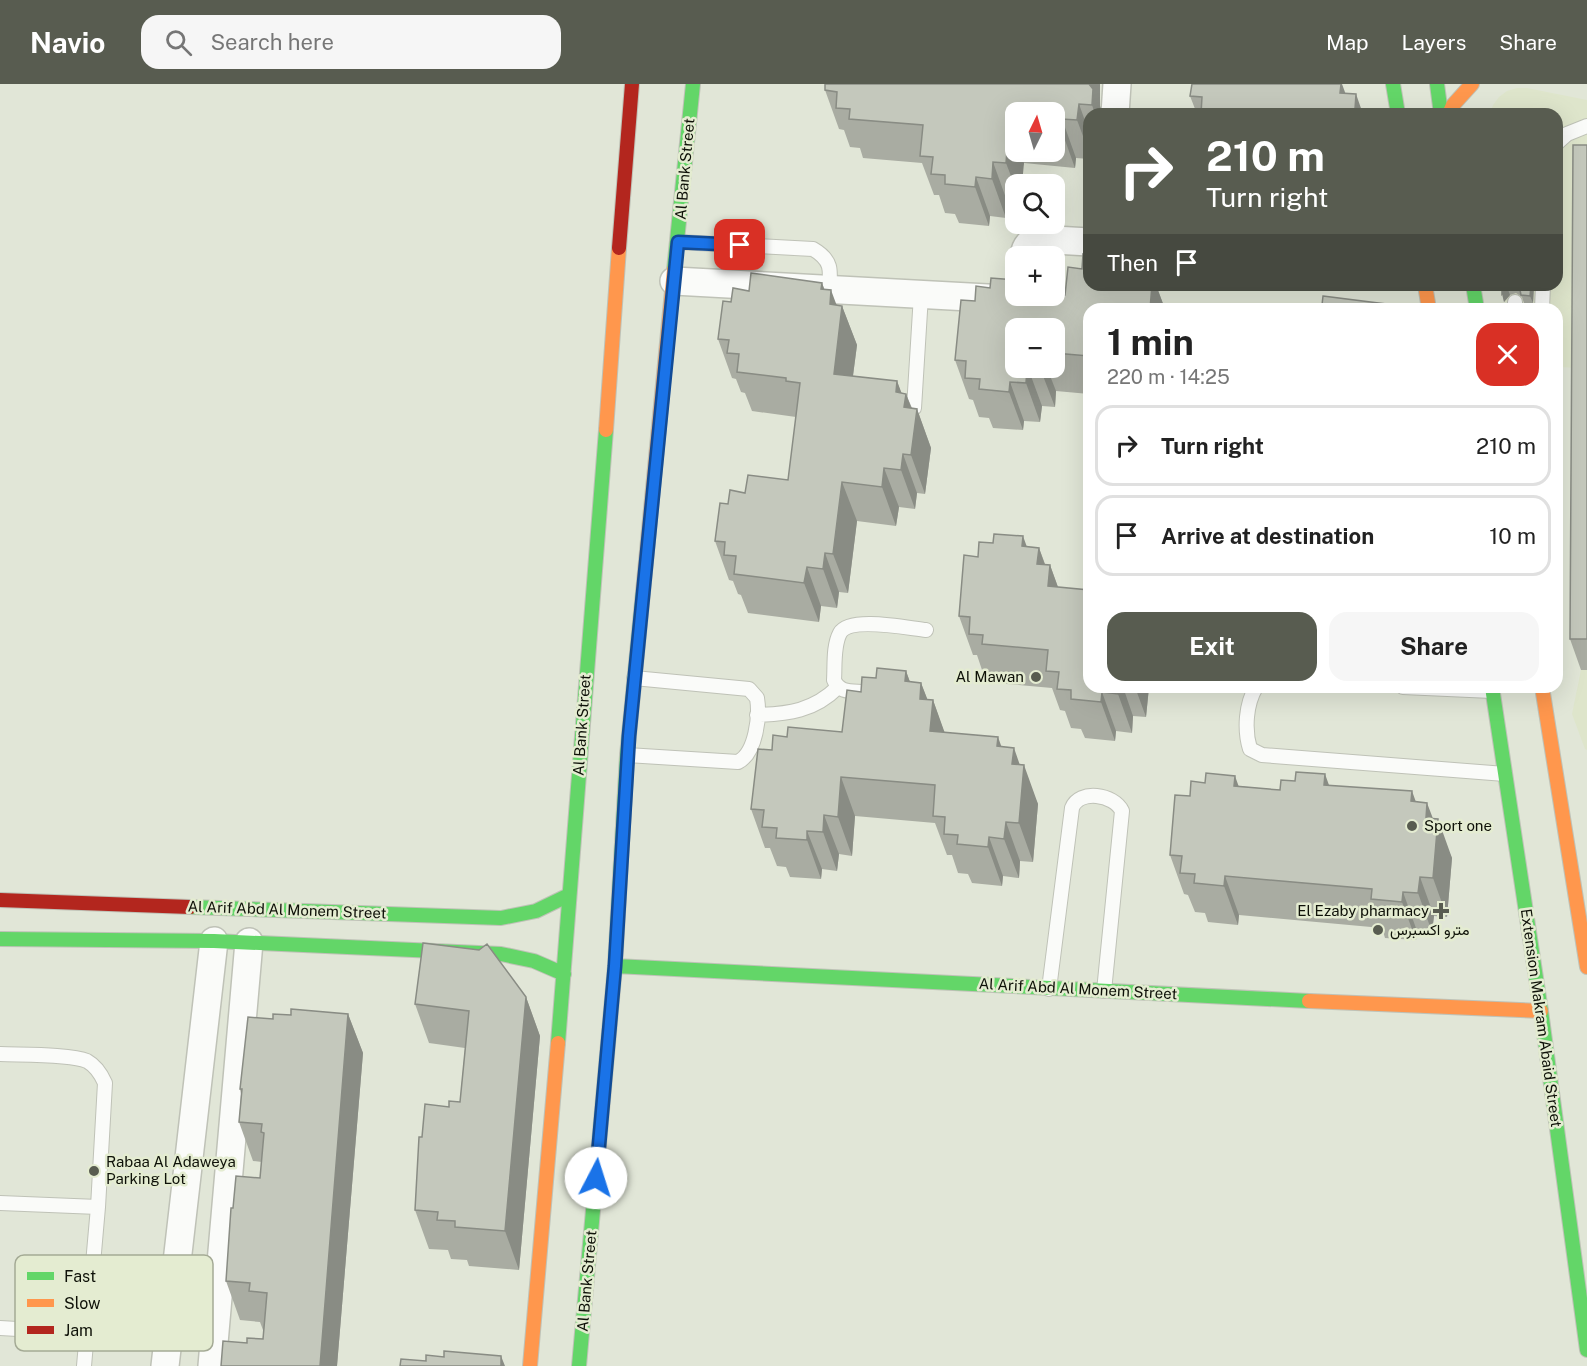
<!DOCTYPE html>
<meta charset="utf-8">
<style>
:root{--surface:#fff;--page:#f6f6f6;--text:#222;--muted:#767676;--line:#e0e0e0;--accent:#585c50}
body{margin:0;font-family:"Public Sans",Vazirmatn,sans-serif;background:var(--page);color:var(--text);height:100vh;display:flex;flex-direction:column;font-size:22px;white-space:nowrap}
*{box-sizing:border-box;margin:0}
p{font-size:20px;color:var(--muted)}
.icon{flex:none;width:33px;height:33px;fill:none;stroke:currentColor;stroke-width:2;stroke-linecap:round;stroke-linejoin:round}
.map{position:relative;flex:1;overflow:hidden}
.sheet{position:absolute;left:1083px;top:219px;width:480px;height:390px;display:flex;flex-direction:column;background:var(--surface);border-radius:18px;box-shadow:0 6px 24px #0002}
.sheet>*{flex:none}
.hud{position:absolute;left:1083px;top:24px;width:480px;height:183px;border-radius:18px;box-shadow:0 6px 24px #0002;background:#585c50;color:#fff;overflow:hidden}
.needle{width:39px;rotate:5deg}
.controls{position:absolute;left:1005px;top:18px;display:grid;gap:12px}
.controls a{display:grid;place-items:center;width:60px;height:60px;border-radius:12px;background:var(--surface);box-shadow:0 6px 24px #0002;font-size:30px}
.pin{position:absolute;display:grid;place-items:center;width:51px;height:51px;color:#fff;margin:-26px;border-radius:12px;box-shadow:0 3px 9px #0006}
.me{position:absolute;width:66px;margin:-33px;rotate:5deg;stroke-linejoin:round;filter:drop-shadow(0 0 4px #0008)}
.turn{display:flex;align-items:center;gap:21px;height:126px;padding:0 24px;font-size:27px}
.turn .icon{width:78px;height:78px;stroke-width:2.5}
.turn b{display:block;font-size:42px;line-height:51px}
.then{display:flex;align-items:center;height:57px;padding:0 24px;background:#0003;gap:12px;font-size:22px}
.round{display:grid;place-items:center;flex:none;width:63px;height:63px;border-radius:18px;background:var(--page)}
.head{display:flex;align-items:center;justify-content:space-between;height:102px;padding:0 24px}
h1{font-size:36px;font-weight:700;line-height:45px}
.action{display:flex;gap:12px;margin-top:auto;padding:12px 24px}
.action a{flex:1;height:69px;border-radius:18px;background:var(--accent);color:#fff;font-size:24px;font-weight:700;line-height:69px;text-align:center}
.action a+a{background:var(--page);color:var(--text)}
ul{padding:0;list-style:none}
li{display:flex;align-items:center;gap:18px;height:81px;margin:0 12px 9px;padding:0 12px;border:3px solid var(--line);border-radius:18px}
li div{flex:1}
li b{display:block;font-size:22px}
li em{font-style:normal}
header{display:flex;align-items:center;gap:36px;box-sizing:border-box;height:84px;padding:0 30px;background:var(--accent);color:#fff}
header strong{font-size:28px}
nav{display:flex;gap:33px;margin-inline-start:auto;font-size:21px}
.search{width:420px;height:54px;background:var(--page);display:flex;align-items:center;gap:15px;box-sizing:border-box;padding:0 21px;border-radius:18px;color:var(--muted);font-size:22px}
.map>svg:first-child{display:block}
</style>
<header>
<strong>Navio</strong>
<div class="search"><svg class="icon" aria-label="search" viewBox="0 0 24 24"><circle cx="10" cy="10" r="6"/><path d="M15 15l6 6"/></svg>Search here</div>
<nav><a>Map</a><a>Layers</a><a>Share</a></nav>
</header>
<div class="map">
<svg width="1587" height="1282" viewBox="0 0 1587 1282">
<rect width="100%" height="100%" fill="#e1e6d7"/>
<path fill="#dee5cb" d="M1517,4H1527L1587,16V666L1585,665L1572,630L1581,586L1583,284L1557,283V225H1534L1533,219L1504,218L1505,201H1557V30H1490L1493,21L1499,13L1507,7Z"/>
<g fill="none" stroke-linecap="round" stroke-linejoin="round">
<defs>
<path id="lane" d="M1557,59L1567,50L1587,42
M678,158L813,165C832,176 831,186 829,206
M1515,225V218
M1542,225L1543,201
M914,324L921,211
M1256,603C1246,620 1244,645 1250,665L1262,671L1505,690
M1403,603L1492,607
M864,608C851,607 839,609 834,596C835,582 833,562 840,549C850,532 907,544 926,546
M757,631C788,630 814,627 838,603
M627,671L738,678C756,669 760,632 757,614L749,605L634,594
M1049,905L1072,724C1079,705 1114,710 1122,727L1104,907
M0,970C20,971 71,970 87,977C96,982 101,990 105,999L98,1123L84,1282
M0,1119L98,1123
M0,1244L87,1249"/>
<path id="street" d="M1115,30L1117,0
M1024,172C1025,164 1029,158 1037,155L1089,158
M674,197L1006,215L1016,212
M165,1282L214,857
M212,1282L249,858"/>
<path id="fast" d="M1393,0L1398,30
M1437,0L1441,30
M674,186L693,0
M1473,201L1477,225
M1492,603L1541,927L1587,1266
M190,823L501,834L536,827L569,811
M0,855L214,857L501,870L534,877L564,890
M615,882L1309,917
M558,959L606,346
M579,1282L615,882L627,671L643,508"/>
<path id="slow" d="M1449,30L1453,21L1472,0
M1425,201L1429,225
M606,346L619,164
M643,508L674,186
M1542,603L1587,883
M1309,917L1541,927
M530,1282L558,959"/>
<path id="jam" d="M619,164L632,0
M0,816L190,823"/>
</defs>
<use href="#lane" stroke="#bfc2b7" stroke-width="16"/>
<use href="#street" stroke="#bfc2b7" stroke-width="30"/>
<use href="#fast" stroke="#bfc2b7" stroke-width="16"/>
<use href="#slow" stroke="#bfc2b7" stroke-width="16"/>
<use href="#jam" stroke="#bfc2b7" stroke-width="16"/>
<use href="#lane" stroke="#fafbf9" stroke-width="14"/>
<use href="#street" stroke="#fafbf9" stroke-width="27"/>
<use href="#fast" stroke="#63d668" stroke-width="14"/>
<use href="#slow" stroke="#ff974d" stroke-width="14"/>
<use href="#jam" stroke="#b3261e" stroke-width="14"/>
</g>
<path fill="#a9aca2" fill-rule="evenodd" d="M1100,0V22L1102,30H1089V75L1076,74L1075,84L1024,79L1016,100V117H1007L1006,134L990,132L989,142L959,139L955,130L945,129L939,111H934L922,79L863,74L860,64L850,63L844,46L839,45L825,6ZM1016,28H1054V68H1016Z
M1345,9L1362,26L1368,30H1197L1190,12Z
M1587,61V586H1581L1570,555Z
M822,199L824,205L837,221L842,222L857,261L853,292L897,297L901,309L906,310L912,324L917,325L931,364L925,410L917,409L915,425L899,423L896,442L857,437L848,509L839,508L837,524L821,522L819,538L748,529L741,511L738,510L733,497L729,496L715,457L728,420L745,409L788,396L796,333L752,327L745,309L741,308L736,295L732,294L718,255L731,218L749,207Z
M1089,201H1156L1165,225H1089V310L1056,307L1055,323L1042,322L1040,338L1024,337L1023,346L993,344L989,334L979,333L973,316L969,315L955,276L975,217L1016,212L1065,211ZM1054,244V284H1016Z
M1502,201H1534L1533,219H1524L1522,213L1516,209L1510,211L1504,218Z
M1027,463L1039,464L1045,480L1050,481L1058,503L1089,603H1149L1146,633L1133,632L1132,649L1116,647L1115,657L1085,654L1081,645L1071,644L1065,627L1060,626L1052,604L996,599L993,590L983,589L977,571H973L959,532L978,473Z
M906,587L910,598L921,599L927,615L933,616L944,648L1002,663L1019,680L1038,720L1033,778L1020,777L1019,794L1003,792L1002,802L972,799L968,790L958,789L952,771H947L935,739L855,732L852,772L839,770L837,787L822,785L821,795L790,793L786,783L777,782L770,764H765L751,725L772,666L787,653L842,648L861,608L876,594Z
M1205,699L1280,706L1329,701L1416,718L1433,735L1452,774L1447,833L1434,832L1432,848L1417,847L1416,856L1385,854L1382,844L1239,831L1238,841L1208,838L1205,829L1195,828L1188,811L1184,810L1170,771L1190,712Z
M526,913L540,952L519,1186L469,1182L467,1176L451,1175L448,1166L429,1165L415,1126L422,1053L449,1023L460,1018L465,964L429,959L415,920Z
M348,930L363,969L337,1282L247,1259L263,1255V1246L260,1238L240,1236L226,1197L233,1124L260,1094L262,1078L253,1077L239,1038L241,1010L240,1005L273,935L291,931Z"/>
<path fill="#898c84" d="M1088,0H1100V22L1102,30H1095L1092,21Z
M1341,0H1342L1353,30L1340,9Z
M1356,10L1363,30L1355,25Z
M1079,20L1089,48V68L1077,36Z
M1062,35L1076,74L1075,84L1061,45Z
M1009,40L1016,57V68H1019L1024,79L1022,100H1016V105L1006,79Z
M993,78L1007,117L1006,134L992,95Z
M976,93L990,132L989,142L975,103Z
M822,199L830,220L831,206L841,233L842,222L857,261L848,329L834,290L821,205Z
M1152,201H1156L1165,225H1150Z
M1531,201H1534L1533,219L1530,212Z
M1507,203L1510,211L1504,218L1502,210Z
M1028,284L1042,322L1040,338L1026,299Z
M1040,284H1047L1056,307L1055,323Z
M897,297L905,318L906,310L916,336L917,325L931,364L925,410L911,371L896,308Z
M1010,298L1024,337L1023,346L1009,308Z
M903,370L917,409L915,425L901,386Z
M884,384L899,423L896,442L882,403Z
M842,398L857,437L848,509L833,470Z
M1023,452L1037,491L1022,462Z
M1039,464L1049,492L1050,481L1064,520L1062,541L1037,480Z
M825,469L839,508L837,524L823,485Z
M807,483L821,522L819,538L804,499Z
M906,587L920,626L905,597Z
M921,599L932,627L933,616L947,655L930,647L920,615Z
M1118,603H1123L1133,632L1132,649L1118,610Z
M1135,603H1149L1146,633Z
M1102,608L1116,647L1115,657L1101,618Z
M998,653L1012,692L997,662Z
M1014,664L1023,690L1024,681L1038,720L1033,778L1019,739L1012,680Z
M1325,690L1339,729L1324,701Z
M1235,692L1249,731L1234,702Z
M841,693L855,732L852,772L838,733Z
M1412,707L1426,746L1411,717Z
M1427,719L1437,745L1438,735L1452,774L1447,833L1433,794L1426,734Z
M824,731L839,770L837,787L823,748Z
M1006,738L1020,777L1019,794L1004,755Z
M807,747L822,785L821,795L807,756Z
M989,753L1003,792L1002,802L988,763Z
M1225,792L1239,831L1238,841L1224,802Z
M1420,793L1434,832L1432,848L1418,809Z
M1403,808L1417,847L1416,856L1402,818Z
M526,913L540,952L519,1186L505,1147Z
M348,930L363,969L337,1282H320Z
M501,1272L505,1282H501Z"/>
<path fill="#c4c8bc" stroke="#898c84" stroke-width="1.5" d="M825,0H1089L1093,5L1092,21L1079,20L1077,36L1062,35L1061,45L1054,44V28H1016V41L1009,40L1006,79L993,78L992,95L976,93L975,103L945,100V91L931,90L933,73L920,72L923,41L849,35L850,25L836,24L837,8L825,6Z
M1192,0H1341L1340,9L1356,10L1355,25L1366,26V30H1201L1202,13L1190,12Z
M1573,61H1587V555H1570Z
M1083,170L1089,171V201H1152L1150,225H1089V272L1054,269V244H1016V284H1027L1026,299L1010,298L1009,308L979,305L980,295L965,294L966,277L955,276L961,216L975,217L976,202L990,204L991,194L1016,196V212H1054V210L1065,211L1068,183L1082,185Z
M751,189L822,199L821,205L831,206L830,220L842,222L834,290L897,297L896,308L906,310L904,323L917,325L911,371L903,370L901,386L884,384L882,403L842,398L833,470L825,469L823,485L807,483L804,499L734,490L736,472L724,471L725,458L715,457L720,419L728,420L730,406L745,409L748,391L788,396L800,299L786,297V294L737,288L739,270L727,269L729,256L718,255L723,217L731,218L733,204L749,207Z
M1502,201H1531L1530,212L1521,211L1520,206L1513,202L1507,203L1502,210Z
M1323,212L1394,221V225H1312V220L1322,221Z
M994,450L1023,452L1022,462L1039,464L1037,480L1050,481L1048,502L1089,506V603H1118V610L1102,608L1101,618L1071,615V606L1057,605L1059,588L1046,587L1048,566L982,560L983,551L969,550L970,533L959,532L964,471L978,473L979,458L993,459Z
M877,584L906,587L905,597L921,599L920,615L933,616L930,647L998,653L997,662L1014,664L1012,680L1024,681L1019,739L1006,738L1004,755L989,753L988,763L957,760L958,751L944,750L945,733L933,732L935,701L841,693L838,733L824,731L823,748L807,747V756L776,754L777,744L762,743L764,726L751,725L758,665L772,666L773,651L787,653L788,643L842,648L847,606L861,608L862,593L876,594Z
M1296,688L1325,690L1324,701L1412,707L1411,717L1427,719L1426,734L1438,735L1433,794L1420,793L1418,809L1403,808L1402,818L1371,815L1372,805L1225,792L1224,802L1194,799L1195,790L1180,789L1182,772L1170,771L1175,711L1190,712L1191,697L1205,699L1206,689L1235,692L1234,702L1280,706L1281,696L1295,697Z
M423,859L479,866L487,860L526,913L505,1147L455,1143V1137L437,1136L438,1128L415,1126L419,1053H422L425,1020L449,1023V1017L460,1018L469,927L415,920Z
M291,925L348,930L320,1282H221L223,1257L247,1259V1254L263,1255L267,1209L249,1207L250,1199L226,1197L231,1124H233L236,1092L260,1094L264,1049L261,1048L262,1040L239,1038L242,1005H240L248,933L273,935V930L291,931Z
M444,1267L501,1272V1282H400L401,1275L426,1277V1271L444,1273Z"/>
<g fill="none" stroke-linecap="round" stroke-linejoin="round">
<defs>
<path id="route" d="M596,1094L615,882L629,652L678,158L740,161"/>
</defs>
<use href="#route" stroke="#114b97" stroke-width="15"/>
<use href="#route" stroke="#1a73e8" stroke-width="10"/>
</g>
<g fill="#585c50" stroke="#e4ecd1" stroke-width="2">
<circle cx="1036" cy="593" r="6"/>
<circle cx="1412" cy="742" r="6"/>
<path d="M1438 818h6v6h6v6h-6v6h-6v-6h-6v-6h6z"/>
<circle cx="1378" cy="846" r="6"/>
<circle cx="94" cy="1087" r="6"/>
</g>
<g text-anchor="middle" stroke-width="5" stroke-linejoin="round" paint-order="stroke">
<g font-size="15" fill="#0e1108" stroke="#e4ecd1">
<text transform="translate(685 85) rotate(-85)" y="5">Al Bank Street</text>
<text transform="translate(582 641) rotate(-86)" y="5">Al Bank Street</text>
<text transform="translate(287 826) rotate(2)" y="5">Al Arif Abd Al Monem Street</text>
<text transform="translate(1078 905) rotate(3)" y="5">Al Arif Abd Al Monem Street</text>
<text transform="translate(1541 934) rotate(82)" y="5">Extension Makram Abaid Street</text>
<text transform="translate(587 1197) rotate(-85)" y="5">Al Bank Street</text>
</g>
<g font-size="15" fill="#0e1108" stroke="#e4ecd1" text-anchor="start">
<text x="1024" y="598" text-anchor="end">Al Mawan</text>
<text x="1424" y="747">Sport one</text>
<text x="1429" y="832" text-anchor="end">El Ezaby pharmacy</text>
<text x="1390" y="851">مترو اكسبرس</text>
<text x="106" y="1083">Rabaa Al Adaweya<tspan x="106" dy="17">Parking Lot</tspan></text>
</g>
</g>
<rect x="15" y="1171" width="198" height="96" rx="9" fill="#e4ecd1" stroke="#a4aa95" stroke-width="1.5"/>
<rect x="27" y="1188" width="27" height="8" fill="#63d668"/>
<rect x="27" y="1215" width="27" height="8" fill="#ff974d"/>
<rect x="27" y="1242" width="27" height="8" fill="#b3261e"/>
<g font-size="16" fill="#0e1108">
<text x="64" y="1198">Fast</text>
<text x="64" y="1225">Slow</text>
<text x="64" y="1252">Jam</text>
</g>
</svg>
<div class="controls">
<a><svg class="needle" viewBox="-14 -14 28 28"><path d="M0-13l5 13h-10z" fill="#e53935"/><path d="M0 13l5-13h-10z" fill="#767676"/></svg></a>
<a><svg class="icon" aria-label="search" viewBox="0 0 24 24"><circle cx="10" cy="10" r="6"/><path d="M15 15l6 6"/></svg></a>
<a>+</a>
<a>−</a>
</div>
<div class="pin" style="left:740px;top:161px;background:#d93025"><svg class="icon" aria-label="arrive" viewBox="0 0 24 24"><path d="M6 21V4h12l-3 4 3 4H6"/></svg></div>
<svg class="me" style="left:596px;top:1094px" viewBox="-20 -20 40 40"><circle r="19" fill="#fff"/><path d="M0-13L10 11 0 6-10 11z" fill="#1a73e8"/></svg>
<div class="hud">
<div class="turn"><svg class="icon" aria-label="right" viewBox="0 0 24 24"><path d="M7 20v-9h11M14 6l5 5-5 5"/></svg><div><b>210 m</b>Turn right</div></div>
<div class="then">Then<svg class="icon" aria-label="arrive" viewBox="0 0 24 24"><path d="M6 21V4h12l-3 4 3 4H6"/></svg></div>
</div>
<section class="sheet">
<div class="head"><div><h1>1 min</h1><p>220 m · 14:25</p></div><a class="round" style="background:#d93025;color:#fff"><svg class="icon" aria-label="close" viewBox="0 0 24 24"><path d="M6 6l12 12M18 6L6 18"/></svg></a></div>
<ul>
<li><svg class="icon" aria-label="right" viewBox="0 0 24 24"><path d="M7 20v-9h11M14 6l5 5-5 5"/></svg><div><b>Turn right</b></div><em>210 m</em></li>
<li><svg class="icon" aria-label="arrive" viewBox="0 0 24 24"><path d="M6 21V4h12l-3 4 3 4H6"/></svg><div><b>Arrive at destination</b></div><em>10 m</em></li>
</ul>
<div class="action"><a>Exit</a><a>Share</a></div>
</section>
</div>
